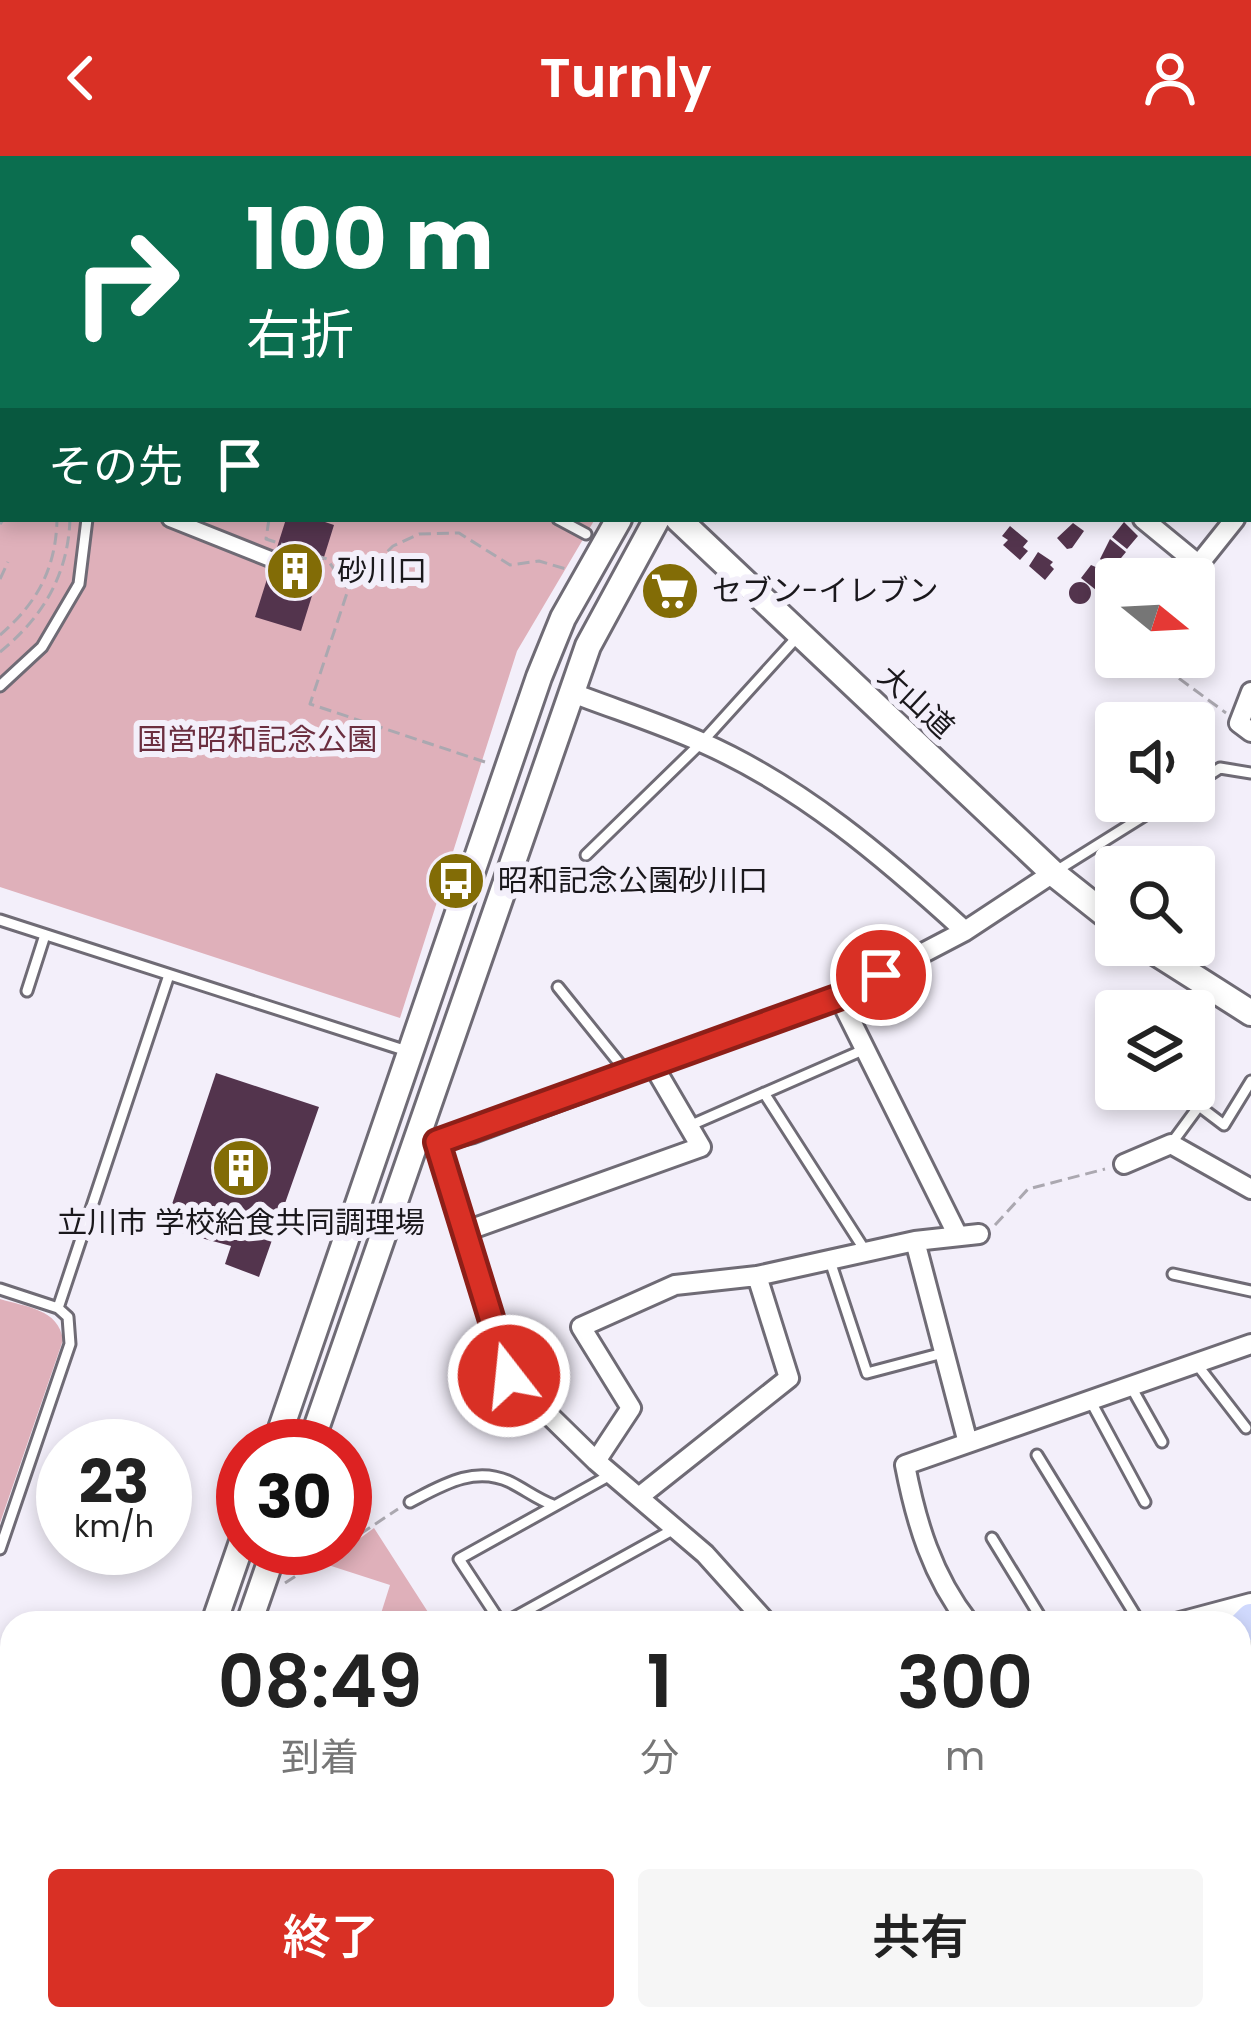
<!DOCTYPE html>
<html lang="ja">
<meta charset="utf-8">
<style>
:root{--surface:#fff;--page:#f6f6f6;--text:#222;--muted:#767676;--accent:#d93025}
body{margin:0;font-family:Poppins,"Noto Sans JP",sans-serif;background:var(--page);color:var(--text);height:100vh;display:flex;flex-direction:column;font-size:45px;white-space:nowrap}
*{box-sizing:border-box;margin:0}
p{font-size:39px;color:var(--muted)}
.icon{flex:none;width:66px;height:66px;fill:none;stroke:currentColor;stroke-width:2;stroke-linecap:round;stroke-linejoin:round}
.map{position:relative;flex:1;overflow:hidden}
.panel{position:absolute;left:0px;top:1455px;width:1251px;height:420px;display:flex;flex-direction:column;background:var(--surface);border-radius:36px 36px 0 0;box-shadow:0 6px 18px #0003}
.panel>*{flex:none}
.top-card{position:absolute;left:0px;top:0px;width:1251px;height:366px;box-shadow:0 6px 18px #0003;background:#0b6e4f;color:#fff;overflow:hidden}
.needle{width:78px;rotate:108deg}
.controls{position:absolute;left:1095px;top:402px;display:grid;gap:24px}
.controls a{display:grid;place-items:center;width:120px;height:120px;border-radius:12px;background:var(--surface);box-shadow:0 6px 18px #0003;font-size:60px}
.speed{position:absolute;left:36px;top:1263px;display:flex;gap:24px;font-size:60px;font-weight:700;text-align:center}
.speed>*{display:grid;place-content:center;width:156px;height:156px;border-radius:50%;background:var(--surface);box-shadow:0 6px 18px #0003;line-height:1}
.speed small{font-size:30px;font-weight:400}
.speed .limit{border:18px solid #d22;background:#fff;color:#111}
.pin{position:absolute;display:grid;place-items:center;width:102px;height:102px;color:#fff;margin:-51px;border:6px solid #fff;border-radius:50%;box-shadow:0 3px 12px #0007}
.me{position:absolute;width:132px;margin:-66px;rotate:344deg;stroke-linejoin:round;filter:drop-shadow(0 0 9px #0008)}
.turn{display:flex;align-items:center;gap:42px;height:252px;padding:0 48px;font-size:54px}
.turn .icon{width:156px;height:156px;stroke-width:2.5}
.turn b{display:block;font-size:84px;line-height:102px}
.then{display:flex;align-items:center;height:114px;padding:0 48px;background:#0003;gap:24px;font-size:45px}
.eta{display:flex;justify-content:space-evenly;align-items:center;height:204px;text-align:center}
.eta b{font-size:72px;font-weight:600;line-height:84px}
.primary-button{display:flex;gap:24px;margin-top:auto;padding:24px 48px}
.primary-button a{flex:1;height:138px;border-radius:12px;background:var(--accent);color:#fff;font-size:48px;font-weight:600;line-height:138px;text-align:center}
.primary-button a+a{background:var(--page);color:var(--text)}
header{display:flex;justify-content:space-between;align-items:center;height:156px;padding:0 48px;background:var(--accent);color:#fff;font-size:54px;font-weight:600}
.map>svg:first-child{display:block}
</style>
<header><svg class="icon" aria-label="back" viewBox="0 0 24 24"><path d="M15 5l-7 7 7 7"/></svg>Turnly<svg class="icon" aria-label="person" viewBox="0 0 24 24"><circle cx="12" cy="8" r="4"/><path d="M4 21q1-7 8-7t8 7"/></svg></header>
<div class="map">
<svg width="1251" height="1875" viewBox="0 0 1251 1875">
<rect width="100%" height="100%" fill="#f3effa"/>
<path fill="#dfb0ba" d="M0,134L3,363H595L517,495L400,862L0,731Z
M0,1143C26,1151 59,1153 63,1184L0,1367Z
M374,1372L435,1467H378L390,1429L325,1408Z"/>
<path fill="#53344d" d="M286,363H316L334,369L301,475L255,461Z
M1124,366L1138,380L1127,393L1112,381Z
M1073,367L1084,375L1072,392L1067,393L1057,382Z
M1010,370L1028,385L1023,391L1028,395L1020,404L1003,389L1008,384L1002,380Z
M1110,383L1126,396L1112,413L1100,403Z
M1038,396L1053,406L1050,409L1054,413L1045,424L1029,410Z
M1101,408L1111,415L1096,434L1081,422L1091,409L1098,412Z
M682,417L698,434L670,465L652,449Z
M1069 437a11 11 0 1 1 22 0a11 11 0 1 1-22 0Z
M216,917L319,951L259,1121L225,1108L231,1090L164,1072Z
M1248,1493L1251,1496V1546L1239,1535V1502Z
M697,1863H752L770,1875H699L692,1870Z"/>
<g fill="none" stroke-linecap="round" stroke-linejoin="round">
<defs>
<path id="service" d="M256,3L257,0
M1248,60L1251,58
M0,86L3,87
M0,122L3,123
M0,184L3,186
M558,363L586,378
M0,530L42,491L79,428L87,363
M1194,629L1220,612L1251,617
M586,699L702,586L799,479
M1056,715L1168,645
M0,764L407,895
M558,831L628,918
M27,835L45,779
M764,937L866,1096
M689,970L863,894
M1171,988L1199,950L1224,969L1251,925
M830,1105L867,1217L943,1197
M1173,1118L1251,1135
M0,1133L58,1152
M1195,1206L1246,1272
M1130,1229L1162,1286
M1090,1244L1145,1346
M1037,1299L1140,1467
M410,1346C441,1330 474,1309 510,1326C526,1334 537,1343 553,1349
M992,1382L1044,1467
M0,1393L70,1188L68,1161L58,1152L169,819
M501,1467L459,1403L612,1318
M504,1467L676,1372
M768,1863L784,1875
M670,1875L676,1863"/>
<path id="pedestrian" d="M0,324L3,329
M170,363L293,412"/>
<path id="minor" d="M342,0L345,3
M616,0L619,3
M1216,0L1217,3
M368,3L371,0
M796,3L799,0
M846,3L848,0
M1112,3L1115,0
M1248,106L1251,116
M1248,166L1251,165
M1248,346L1251,343
M1143,363L1199,409
M1187,423L1235,363
M570,536C614,553 659,567 701,586C801,630 885,702 965,775
M1251,536L1239,567L1251,576
M839,841L958,1080
M427,983L437,986L509,1220L596,1305L705,1398L767,1467
M437,986L473,977L839,841L965,775L1053,717
M1124,1008L1171,988L1251,1033
M466,1075L701,991L653,909
M915,1085L968,1287
M596,1305L631,1252L581,1171L675,1129L757,1120L915,1085L979,1078
M639,1341L789,1222L757,1120
M969,1467C932,1420 916,1366 905,1309L1251,1188
M1176,1467L1251,1447
M1239,1577L1251,1588
M267,1863L268,1875
M328,1875L330,1863"/>
<path id="tertiary" d="M585,3L588,0
M929,3L932,0
M963,3L966,0
M678,363L1053,717L1116,767
M1144,789L1251,857
M275,1290L539,521L563,462L619,363
M310,1290L588,490L657,363
M214,1467L243,1383
M249,1467L275,1392
M68,1875L72,1863
M104,1875L109,1863"/>
<path id="primary" d="M1239,1475L1251,1463
M913,1875L919,1863"/>
</defs>
<use href="#service" stroke="#6f6b75" stroke-width="15"/>
<use href="#pedestrian" stroke="#6f6b75" stroke-width="20"/>
<use href="#minor" stroke="#6f6b75" stroke-width="24"/>
<use href="#tertiary" stroke="#6f6b75" stroke-width="30"/>
<use href="#primary" stroke="#d1d1d2" stroke-width="36"/>
<path stroke="#aba8b0" stroke-width="3" stroke-dasharray="12 6" stroke-linecap="butt" d="M0,210L3,213
M0,232L3,233
M0,291L3,293
M0,299L3,303
M269,363L266,383L327,403L347,432
M0,368L4,363
M0,423L8,406
M0,479C37,447 56,413 57,363
M0,496C43,461 68,419 70,363
M1150,501L1226,557
M485,606L310,548L348,434L393,390L419,378L459,377L510,409L539,405L566,413
M995,1069L1028,1033L1105,1013
M345,1388L398,1353
M285,1427L339,1392"/>
<use href="#service" stroke="#fff" stroke-width="9"/>
<use href="#pedestrian" stroke="#fff" stroke-width="14"/>
<use href="#minor" stroke="#fff" stroke-width="18"/>
<use href="#tertiary" stroke="#fff" stroke-width="24"/>
<use href="#primary" stroke="#d0d9fd" stroke-width="30"/>
</g>
<g fill="none" stroke-linecap="round" stroke-linejoin="round">
<defs>
<path id="route" d="M509,1220L437,986L839,841L881,819"/>
</defs>
<use href="#route" stroke="#8d1f18" stroke-width="30"/>
<use href="#route" stroke="#d93025" stroke-width="21"/>
</g>
<defs>
<symbol id="building-disc" viewBox="-11 -11 22 22"><circle r="9.5" fill="#826c06" stroke="#f3effa"/><path d="M-4-6H4V6H1V3H-1V6H-4ZM-2.5-4.3h1.7v1.8h-1.7ZM.8-4.3h1.7v1.8H.8ZM-2.5-1h1.7V.8h-1.7ZM.8-1h1.7V.8H.8Z" fill="#fff"/></symbol>
<symbol id="supermarket-disc" viewBox="-11 -11 22 22"><circle r="9.5" fill="#826c06" stroke="#f3effa"/><path d="M-6-5.5h2.5l.6 2H6L4.5 2H-2.5L-4.4-4H-6ZM-1.5 3.2a1.3 1.3 0 1 0 .1 0ZM3 3.2a1.3 1.3 0 1 0 .1 0Z" fill="#fff"/></symbol>
<symbol id="bus-disc" viewBox="-11 -11 22 22"><circle r="9.5" fill="#826c06" stroke="#f3effa"/><path d="M-5-6H5V4H4V6H2V4H-2V6H-4V4H-5ZM-3.5-4V0h7V-4ZM-3.5 1.2v1.5H-2V1.2ZM2 1.2v1.5H3.5V1.2Z" fill="#fff"/></symbol>
</defs>
<g fill-rule="evenodd">
<use href="#building-disc" x="262" y="382" width="66" height="66"/>
<use href="#supermarket-disc" x="637" y="402" width="66" height="66"/>
<use href="#bus-disc" x="423" y="692" width="66" height="66"/>
<use href="#building-disc" x="208" y="979" width="66" height="66"/>
</g>
<g text-anchor="middle" stroke-width="12" stroke-linejoin="round" paint-order="stroke">
<g font-size="30" fill="#1a181c" stroke="#f3effa" text-anchor="start">
<text x="337" y="425">砂川口</text>
<text x="712" y="445">セブン-イレブン</text>
<text x="498" y="735">昭和記念公園砂川口</text>
<text x="241" y="1077" text-anchor="middle">立川市 学校給食共同調理場</text>
</g>
<g font-size="30" fill="#1a181c" stroke="#f3effa">
<text transform="translate(916 546) rotate(43)" y="10">大山道</text>
</g>
<g font-size="30" fill="#6b2e3f" stroke="#f3effa">
<text x="257" y="594">国営昭和記念公園</text>
</g>
</g>
</svg>
<div class="controls">
<a><svg class="needle" viewBox="-14 -14 28 28"><path d="M0-13l5 13h-10z" fill="#e53935"/><path d="M0 13l5-13h-10z" fill="#767676"/></svg></a>
<a><svg class="icon" aria-label="sound" viewBox="0 0 24 24"><path d="M4 9h4l5-4v14l-5-4H4zM17 9q2 3 0 6"/></svg></a>
<a><svg class="icon" aria-label="search" viewBox="0 0 24 24"><circle cx="10" cy="10" r="6"/><path d="M15 15l6 6"/></svg></a>
<a><svg class="icon" aria-label="layers" viewBox="0 0 24 24"><path d="M12 4l9 5-9 5-9-5zM3 14l9 5 9-5"/></svg></a>
</div>
<div class="speed"><div>23<small>km/h</small></div><div class="limit">30</div></div>
<div class="pin" style="left:881px;top:819px;background:#d93025"><svg class="icon" aria-label="arrive" viewBox="0 0 24 24"><path d="M6 21V4h12l-3 4 3 4H6"/></svg></div>
<svg class="me" style="left:509px;top:1220px" viewBox="-20 -20 40 40"><circle r="17" fill="#d93025" stroke="#fff" stroke-width="3"/><path d="M0-11L8 9 0 5-8 9z" fill="#fff"/></svg>
<div class="top-card">
<div class="turn"><svg class="icon" aria-label="right" viewBox="0 0 24 24"><path d="M7 20v-9h11M14 6l5 5-5 5"/></svg><div><b>100 m</b>右折</div></div>
<div class="then">その先<svg class="icon" aria-label="arrive" viewBox="0 0 24 24"><path d="M6 21V4h12l-3 4 3 4H6"/></svg></div>
</div>
<section class="panel">
<div class="eta">
<div><b>08:49</b><p>到着</p></div>
<div><b>1</b><p>分</p></div>
<div><b>300</b><p>m</p></div>
</div>
<div class="primary-button"><a>終了</a><a>共有</a></div>
</section>
</div>
